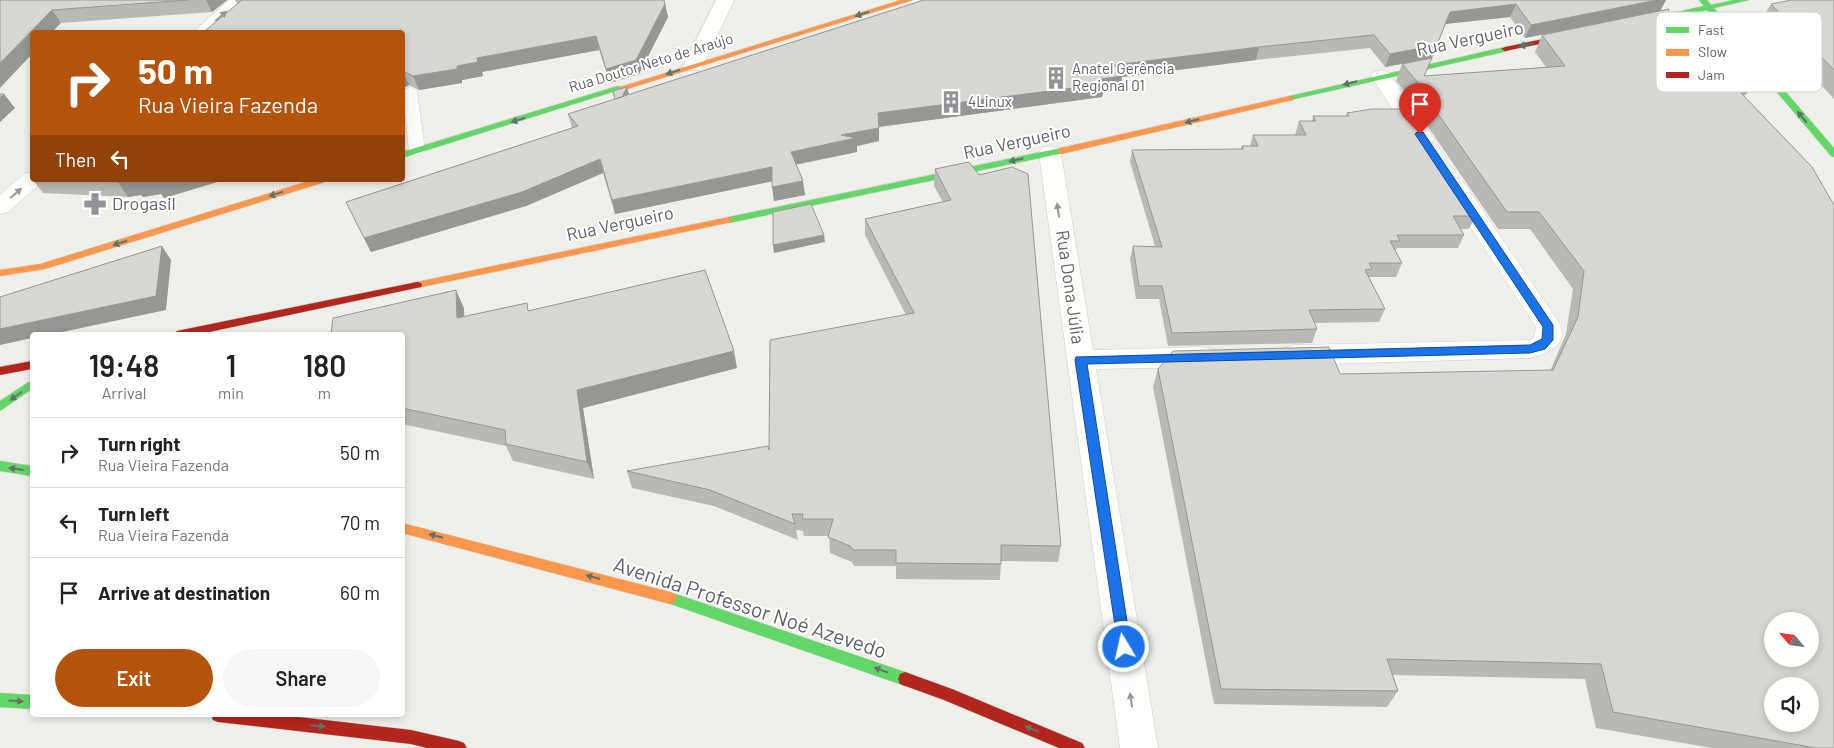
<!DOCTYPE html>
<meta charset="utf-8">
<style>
:root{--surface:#fff;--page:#f6f6f6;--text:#222;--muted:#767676;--line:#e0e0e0;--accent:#b45309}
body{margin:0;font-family:Barlow,sans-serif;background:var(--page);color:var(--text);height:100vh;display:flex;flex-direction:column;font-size:19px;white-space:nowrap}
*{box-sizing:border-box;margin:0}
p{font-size:16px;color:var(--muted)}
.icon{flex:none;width:28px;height:28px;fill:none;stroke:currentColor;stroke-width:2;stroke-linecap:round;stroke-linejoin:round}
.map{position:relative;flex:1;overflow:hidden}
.sheet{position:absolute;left:30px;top:332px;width:375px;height:385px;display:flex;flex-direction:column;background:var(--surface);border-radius:5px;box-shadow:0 2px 8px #0003}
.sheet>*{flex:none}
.hud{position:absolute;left:30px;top:30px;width:375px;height:152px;border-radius:5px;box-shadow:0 2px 8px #0003;background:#b45309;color:#fff;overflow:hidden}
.needle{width:32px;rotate:299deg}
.controls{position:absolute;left:1764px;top:612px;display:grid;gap:10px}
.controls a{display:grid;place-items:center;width:55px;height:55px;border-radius:50%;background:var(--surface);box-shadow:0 2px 8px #0003;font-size:25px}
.pin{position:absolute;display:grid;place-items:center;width:42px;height:42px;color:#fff;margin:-51px -21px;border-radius:50% 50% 50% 0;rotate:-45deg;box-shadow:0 0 5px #0007}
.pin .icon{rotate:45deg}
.me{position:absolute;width:55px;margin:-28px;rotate:351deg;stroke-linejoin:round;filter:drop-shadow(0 0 4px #0008)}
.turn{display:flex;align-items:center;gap:18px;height:105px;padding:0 25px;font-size:22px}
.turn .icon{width:65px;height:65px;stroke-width:2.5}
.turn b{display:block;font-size:35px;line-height:42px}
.then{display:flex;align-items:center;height:48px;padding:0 25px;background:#0003;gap:10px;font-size:19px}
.eta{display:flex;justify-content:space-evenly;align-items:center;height:85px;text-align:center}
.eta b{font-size:30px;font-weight:600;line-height:35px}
.action{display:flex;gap:10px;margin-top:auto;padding:10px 25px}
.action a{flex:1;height:58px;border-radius:30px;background:var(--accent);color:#fff;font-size:20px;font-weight:600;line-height:58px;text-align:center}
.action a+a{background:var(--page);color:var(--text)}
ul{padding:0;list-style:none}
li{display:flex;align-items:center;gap:15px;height:70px;padding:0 25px;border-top:1px solid var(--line)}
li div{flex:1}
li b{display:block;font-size:19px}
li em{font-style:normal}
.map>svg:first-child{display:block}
</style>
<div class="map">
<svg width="1834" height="748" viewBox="0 0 1834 748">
<rect width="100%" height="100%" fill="#efefea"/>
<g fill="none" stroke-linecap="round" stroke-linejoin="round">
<defs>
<path id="lane" d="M410,87L417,91L425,151L417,156L409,151L403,91Z"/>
<path id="street" d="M229,0H249L213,32H193Z
M716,0H734L703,66L700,70H686L683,66Z
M1381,70L1388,72L1434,139L1431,144L1423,145L1415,144L1412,139L1371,76L1374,72Z
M1050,146L1058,148L1061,153L1093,350L1204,347L1214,350L1218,357L1214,364L1204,367L1096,369L1158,748H1120L1039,153L1042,148Z
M32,172V180H43L40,184L8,212L0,214V195L24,174Z
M1454,178L1462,180L1558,321C1572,344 1548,354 1530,358L1294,365L1284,362L1280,355L1284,348L1294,345L1530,340L1534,337L1536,327L1443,185L1446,180Z"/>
<path id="fast" d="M1699,0H1707L1711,5L1734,0H1749L1714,8L1834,148V157L1831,156L1707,10L1631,25L1627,23L1704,6Z
M1505,47H1508V51L1290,100L1286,98L1290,96Z
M618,86L625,88L402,158V152Z
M1061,148L1065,151L1064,153L729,223L724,220L729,217Z
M32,380V389L0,411V401Z
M0,461L32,466V476L0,471Z
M670,592L905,672L910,674L912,679L910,684L905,686L665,602L663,598L665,594Z
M0,693L32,695V709L0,707Z"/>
<path id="slow" d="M901,0H913L624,90L617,88Z
M1290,96L1294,98L1293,100L1061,154L1057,151L1061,148Z
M312,180H327L325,182L45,269L0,276V270L40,264Z
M729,217L732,218V222L417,288L412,285L417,282Z
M402,523L670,592L675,594L677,598L675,602L670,604L402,533Z"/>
<path id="jam" d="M1577,32L1581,34L1580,36L1505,51L1501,49L1505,47Z
M417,282L421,283L422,285L421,287L195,335H172L177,331Z
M32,361V369L0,375V367Z
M905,672L952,689L1082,743L1085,748H1059L944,700L900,684L898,679L900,674Z
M211,715H281L411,730L459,741L464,743L467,748H427L411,744L218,722L213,720Z"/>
</defs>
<use href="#lane" stroke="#cccdcc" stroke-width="1"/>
<use href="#street" stroke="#cccdcc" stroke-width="1"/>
<use href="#fast" stroke="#cbcccc" stroke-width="1"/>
<use href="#slow" stroke="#cbcccc" stroke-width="1"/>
<use href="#jam" stroke="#cbcccc" stroke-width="1"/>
<use href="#lane" fill="#fdfdfc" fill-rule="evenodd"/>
<use href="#street" fill="#fdfdfc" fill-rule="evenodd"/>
<use href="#fast" fill="#63d668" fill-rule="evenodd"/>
<use href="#slow" fill="#ff974d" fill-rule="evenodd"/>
<use href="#jam" fill="#b3261e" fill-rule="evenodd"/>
</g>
<path fill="#b8b8b5" d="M0,0H227L212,12L61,23Z
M235,0H664L665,4L668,17L639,74L610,83L599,50L482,72L483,76L462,80V83L419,90L409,85L402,89V32H208L206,30L237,4Z
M924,0H1666L1660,11L1525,38L1510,17L1445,24L1432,58L1385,67L1370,48L1256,60L1122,77L1120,90L1103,92L1102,97L878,127L879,141L857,146V152L796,165L805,195L774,201L772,181L615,214L603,173L526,206L371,252L346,202L572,128L568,114L615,99L613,91L629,94L628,95Z
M1834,0V99L1761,20L1771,4Z
M1668,23L1747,93L1744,96L1834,748H1712L1596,728L1585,679L1393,675L1398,691L1387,707L1214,704L1153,387L1158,369L1340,374L1550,371L1566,334L1573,289L1530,229H1498L1424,121L1425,117L1396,81L1402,64L1425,76L1546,67L1535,52L1542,35Z
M1347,113L1476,216L1469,229H1461L1464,235L1458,248H1397L1395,251L1402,263L1396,277H1368L1385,309L1379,322L1315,323L1317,329L1312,343L1168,346L1159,299H1136L1130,259L1133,246H1155L1130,162L1132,150L1241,149L1242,146H1250L1253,135H1295L1299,121H1312L1313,116H1346Z
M969,162L1061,546L1058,562L1001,561L1000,580L896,579V566H854L852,562L830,553L829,536H804L803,531L796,530L798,540L714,506L632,488L627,471L769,450L906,315L865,235V219L943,202L934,186L935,169Z
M33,180H224L164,198L161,194L143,197L141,195L128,197L43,193Z
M464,308V317L530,311L737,368L583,408L594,479L513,461L506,446L402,424V335Z"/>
<path fill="#969694" d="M206,0H227L212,12Z
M1657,0H1666L1660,11L1525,38L1531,25Z
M665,4L668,17L639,74L610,83L606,69Z
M1516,4L1510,17L1445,24L1432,58L1385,67L1390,54L1450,12Z
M52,10L61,23L52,32H32V54L0,88V63Z
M596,36L599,50L482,72L483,76L462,80V83L419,90L413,76L457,66L477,58Z
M1259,47L1256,60L1122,77L1120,90L1103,92L1102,97L878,127V113L1101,79L1114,65Z
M403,71L409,85L402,89V72Z
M627,87L629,94L619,113L617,106Z
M4,94L15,108L0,122V98Z
M879,128V141L857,146V152L792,165L791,152L841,135Z
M600,159L603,173L526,206L371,252L364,238Z
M772,167L774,181L615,214L612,200Z
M129,180H224L164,198L161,194L143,197L141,195L128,197L118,182Z
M803,181L805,195L774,201L772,187Z
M824,235L825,242L774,253L773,245Z
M162,246L171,260L166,310L48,335H32V338L0,345V329Z
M456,290L464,308L465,335L457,318Z
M734,351L737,368L583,408L594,479L587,462L577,390Z"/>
<path fill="#d6d6d3" stroke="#969694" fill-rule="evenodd" d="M0,0H188L52,10L0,63Z
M242,0H664L665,4L636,60L606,69L596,36L477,58L478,62L457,66V69L413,76L403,71L402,72V32H212H213L206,30Z
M924,0H1657L1531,25L1516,4L1450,12L1437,45L1390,54L1374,35L1259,47L1114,65L1122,76L1101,79L1104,84L878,113L879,128L841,135L856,138L791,152L803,181L772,187V167L612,200L600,159L522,192L364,238L346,202L578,126L568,114Z
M1792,0H1834V70L1771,4Z
M1669,9L1668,23L1687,19L1747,93H1741L1812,167L1834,205V748H1816L1613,712L1601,664L1387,659L1398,691L1221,689L1158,369L1173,351L1329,347L1340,374L1553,370L1578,317L1584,271L1539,212H1507L1431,104H1436L1402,64L1432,58L1424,76L1565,66L1542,35ZM1772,621H1810V659H1772ZM1772,686H1810V724H1772Z
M627,87L622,97L615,99L613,91Z
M0,94H4L0,98Z
M1372,109H1404L1476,216H1453L1464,235H1397L1400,241H1390L1402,263H1369L1372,269L1365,270L1385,309L1309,310L1317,329L1172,333L1162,286H1139L1133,246L1162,247L1132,150L1243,149L1242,146H1258L1253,135H1306L1299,121H1316L1313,116H1349L1347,113Z
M969,162L979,175L1012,167L1028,174L1061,546L1001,545V564L896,563V550H853L850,546L828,537L833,519H802L803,514H792L795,524L710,490L627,471L768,446L769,450L770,340L914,313L865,219L951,200L935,169Z
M75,180H129L118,182Z
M134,180H146L133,182Z
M155,180H165L154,183Z
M811,204L824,235L773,245V212Z
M162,246L156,296L0,329V297Z
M705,270L734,351L577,390L587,462L506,444L505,430L402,408V335H331L333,318L456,290L457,318L527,303L528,311Z"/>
<defs><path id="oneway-solid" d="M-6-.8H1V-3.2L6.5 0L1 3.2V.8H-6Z" transform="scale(1.25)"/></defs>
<g fill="#5f7369">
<use href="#oneway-solid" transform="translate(862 14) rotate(163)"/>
<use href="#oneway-solid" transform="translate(1526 45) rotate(168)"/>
<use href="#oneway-solid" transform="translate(673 72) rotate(163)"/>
<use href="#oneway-solid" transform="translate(1350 83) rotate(166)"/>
<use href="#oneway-solid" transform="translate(1802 117) rotate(-130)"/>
<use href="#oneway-solid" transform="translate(518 120) rotate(163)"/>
<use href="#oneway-solid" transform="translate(1192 121) rotate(166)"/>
<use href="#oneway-solid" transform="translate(1016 160) rotate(168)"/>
<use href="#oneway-solid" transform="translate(276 194) rotate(163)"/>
<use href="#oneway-solid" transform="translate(120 243) rotate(163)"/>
<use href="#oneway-solid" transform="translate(16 396) rotate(145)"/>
<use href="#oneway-solid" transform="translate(16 469) rotate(-172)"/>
<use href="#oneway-solid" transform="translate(436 536) rotate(-166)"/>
<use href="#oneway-solid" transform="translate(593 577) rotate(-165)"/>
<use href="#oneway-solid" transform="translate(881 670) rotate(-161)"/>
<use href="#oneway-solid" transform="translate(16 701) rotate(3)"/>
<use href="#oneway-solid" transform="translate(318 726) rotate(6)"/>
<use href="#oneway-solid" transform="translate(1032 729) rotate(-157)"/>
</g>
<g fill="#96989c">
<use href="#oneway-solid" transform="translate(221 16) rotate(-41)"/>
<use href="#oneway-solid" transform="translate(16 193) rotate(-41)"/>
<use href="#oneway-solid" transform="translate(1058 210) rotate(-98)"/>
<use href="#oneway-solid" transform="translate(1131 700) rotate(-99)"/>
</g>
<path fill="#1a73e8" stroke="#114b97" d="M1417,132H1423L1553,325V340L1545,349L1530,353L1087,364L1131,647L1129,652L1124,654L1119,652L1075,360L1076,357L1530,345L1542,339L1543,327L1415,134Z"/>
<defs>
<symbol id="building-bare" viewBox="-9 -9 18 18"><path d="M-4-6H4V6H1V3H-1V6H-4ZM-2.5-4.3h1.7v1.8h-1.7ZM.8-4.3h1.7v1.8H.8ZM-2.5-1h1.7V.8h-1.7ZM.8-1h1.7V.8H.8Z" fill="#919396" stroke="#fff" stroke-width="2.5" paint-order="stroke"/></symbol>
<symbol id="pharmacy-bare" viewBox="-9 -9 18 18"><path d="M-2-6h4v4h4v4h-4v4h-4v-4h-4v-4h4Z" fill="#919396" stroke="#fff" stroke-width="2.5" paint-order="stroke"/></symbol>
</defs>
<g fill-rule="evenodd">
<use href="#building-bare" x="1040" y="62" width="32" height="32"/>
<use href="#building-bare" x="935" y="86" width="32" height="32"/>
<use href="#pharmacy-bare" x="79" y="188" width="32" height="32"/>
</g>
<g text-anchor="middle" stroke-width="4" stroke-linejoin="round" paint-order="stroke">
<g font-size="15" fill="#5e6169" stroke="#fff">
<text transform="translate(651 63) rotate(-17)" y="5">Rua Doutor Neto de Araújo</text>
</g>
<g font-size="15" fill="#5e6169" stroke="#fff" text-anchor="start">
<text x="1072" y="74">Anatel Gerência<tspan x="1072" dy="17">Regional 01</tspan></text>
<text x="968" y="107">4Linux</text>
</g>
<g font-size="18" fill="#5e6169" stroke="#fff">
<text transform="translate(1470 39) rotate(-12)" y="6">Rua Vergueiro</text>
<text transform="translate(1017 142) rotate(-12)" y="6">Rua Vergueiro</text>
<text transform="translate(620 224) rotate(-12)" y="6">Rua Vergueiro</text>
<text transform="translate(1070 287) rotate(82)" y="6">Rua Dona Júlia</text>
</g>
<g font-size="18" fill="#5e6169" stroke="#fff" text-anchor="start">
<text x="112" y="210">Drogasil</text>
</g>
<g font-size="21" fill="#5e6169" stroke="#fff">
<text transform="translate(750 608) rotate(18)" y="7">Avenida Professor Noé Azevedo</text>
</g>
</g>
<rect x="1656" y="12" width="166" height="80" rx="8" fill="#fff" stroke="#cfd0d2" stroke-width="1"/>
<rect x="1666" y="27" width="23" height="6" fill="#63d668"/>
<rect x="1666" y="49" width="23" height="7" fill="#ff974d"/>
<rect x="1666" y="72" width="23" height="6" fill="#b3261e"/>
<g font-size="14" fill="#5e6169">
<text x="1698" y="35">Fast</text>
<text x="1698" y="57">Slow</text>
<text x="1698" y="80">Jam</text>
</g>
</svg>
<div class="controls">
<a><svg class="needle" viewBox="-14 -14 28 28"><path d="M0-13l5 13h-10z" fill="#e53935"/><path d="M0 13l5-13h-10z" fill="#767676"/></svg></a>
<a><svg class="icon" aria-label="sound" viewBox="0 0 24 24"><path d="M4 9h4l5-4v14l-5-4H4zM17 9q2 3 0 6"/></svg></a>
</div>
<div class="pin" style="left:1420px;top:134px;background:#d93025"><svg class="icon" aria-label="arrive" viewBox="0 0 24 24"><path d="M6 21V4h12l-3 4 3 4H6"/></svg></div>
<svg class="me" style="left:1124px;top:647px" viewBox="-20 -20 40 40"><circle r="17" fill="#1a73e8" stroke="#fff" stroke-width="3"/><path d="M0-11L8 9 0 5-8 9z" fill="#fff"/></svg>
<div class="hud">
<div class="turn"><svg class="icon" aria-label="right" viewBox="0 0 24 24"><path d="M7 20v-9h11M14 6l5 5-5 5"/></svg><div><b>50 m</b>Rua Vieira Fazenda</div></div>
<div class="then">Then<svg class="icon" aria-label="left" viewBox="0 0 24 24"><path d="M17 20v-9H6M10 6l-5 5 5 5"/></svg></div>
</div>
<section class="sheet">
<div class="eta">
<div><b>19:48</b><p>Arrival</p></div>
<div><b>1</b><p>min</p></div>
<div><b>180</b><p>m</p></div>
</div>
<ul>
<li><svg class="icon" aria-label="right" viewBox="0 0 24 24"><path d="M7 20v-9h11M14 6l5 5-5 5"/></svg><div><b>Turn right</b><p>Rua Vieira Fazenda</p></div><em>50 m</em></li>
<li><svg class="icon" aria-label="left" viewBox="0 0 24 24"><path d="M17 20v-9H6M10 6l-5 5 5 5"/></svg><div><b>Turn left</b><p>Rua Vieira Fazenda</p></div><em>70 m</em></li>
<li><svg class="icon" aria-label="arrive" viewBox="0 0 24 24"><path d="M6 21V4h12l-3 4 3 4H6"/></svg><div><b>Arrive at destination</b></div><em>60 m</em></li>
</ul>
<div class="action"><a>Exit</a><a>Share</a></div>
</section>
</div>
